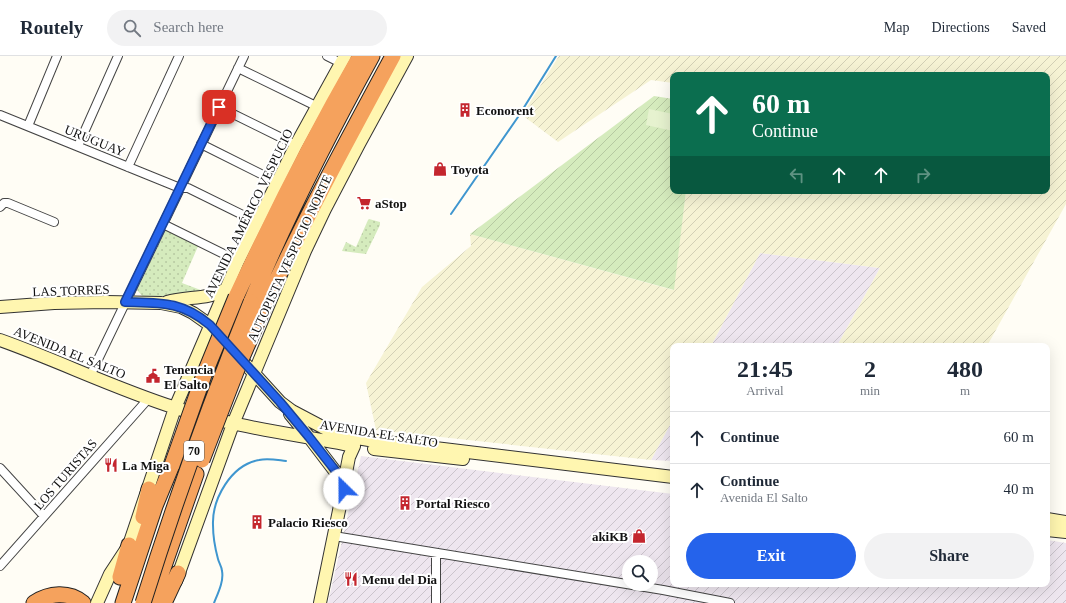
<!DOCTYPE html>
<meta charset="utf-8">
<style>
:root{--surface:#fff;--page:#f2f2f3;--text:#1f2937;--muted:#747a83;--line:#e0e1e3;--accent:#2563eb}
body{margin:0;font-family:Georgia,serif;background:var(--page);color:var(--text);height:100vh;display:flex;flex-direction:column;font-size:15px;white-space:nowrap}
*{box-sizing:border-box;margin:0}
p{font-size:13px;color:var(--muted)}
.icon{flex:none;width:22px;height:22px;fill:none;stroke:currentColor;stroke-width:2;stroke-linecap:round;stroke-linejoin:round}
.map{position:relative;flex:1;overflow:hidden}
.drawer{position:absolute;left:670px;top:287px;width:380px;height:244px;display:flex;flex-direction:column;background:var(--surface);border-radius:8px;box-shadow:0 4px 16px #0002}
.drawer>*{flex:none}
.banner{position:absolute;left:670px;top:16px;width:380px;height:122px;border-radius:8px;box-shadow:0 4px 16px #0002;background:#0b6e4f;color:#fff;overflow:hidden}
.tools{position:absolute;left:622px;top:499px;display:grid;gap:8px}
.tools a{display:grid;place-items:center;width:36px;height:36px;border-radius:50%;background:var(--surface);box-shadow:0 4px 16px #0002;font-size:20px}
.pin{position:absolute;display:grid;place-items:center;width:34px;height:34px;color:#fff;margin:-17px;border-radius:8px;box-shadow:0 2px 6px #0006}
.me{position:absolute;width:44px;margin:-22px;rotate:337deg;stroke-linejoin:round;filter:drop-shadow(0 0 3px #0008)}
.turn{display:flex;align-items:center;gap:14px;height:84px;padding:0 16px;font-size:18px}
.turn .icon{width:52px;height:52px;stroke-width:2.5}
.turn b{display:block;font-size:28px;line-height:34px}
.lanes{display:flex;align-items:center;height:38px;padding:0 16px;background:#0003;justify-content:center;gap:20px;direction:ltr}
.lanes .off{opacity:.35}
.eta{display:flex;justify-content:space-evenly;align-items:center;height:68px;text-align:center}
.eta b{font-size:24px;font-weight:600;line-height:28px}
.cta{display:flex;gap:8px;margin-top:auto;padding:8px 16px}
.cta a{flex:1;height:46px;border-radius:24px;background:var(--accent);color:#fff;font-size:16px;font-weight:600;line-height:46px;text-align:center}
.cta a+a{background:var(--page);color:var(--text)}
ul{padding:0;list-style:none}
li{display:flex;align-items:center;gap:12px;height:52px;padding:0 16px;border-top:1px solid var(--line)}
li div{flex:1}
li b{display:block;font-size:15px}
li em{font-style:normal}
header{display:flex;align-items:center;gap:24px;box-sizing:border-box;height:56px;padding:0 20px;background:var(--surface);border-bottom:1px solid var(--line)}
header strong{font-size:19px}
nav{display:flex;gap:22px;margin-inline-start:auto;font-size:14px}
.search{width:280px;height:36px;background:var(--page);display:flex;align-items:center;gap:10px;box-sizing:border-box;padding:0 14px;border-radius:22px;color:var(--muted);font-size:15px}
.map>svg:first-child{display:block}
</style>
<header>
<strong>Routely</strong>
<div class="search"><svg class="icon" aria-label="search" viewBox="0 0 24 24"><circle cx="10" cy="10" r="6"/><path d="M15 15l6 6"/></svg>Search here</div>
<nav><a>Map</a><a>Directions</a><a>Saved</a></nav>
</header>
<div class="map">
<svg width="1066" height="547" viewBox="0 0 1066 547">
<defs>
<pattern id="industrial-furrows" width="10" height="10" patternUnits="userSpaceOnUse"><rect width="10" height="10" fill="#eee6ef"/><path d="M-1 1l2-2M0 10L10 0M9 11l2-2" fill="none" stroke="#cbc4cc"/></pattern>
<pattern id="farmland-furrows" width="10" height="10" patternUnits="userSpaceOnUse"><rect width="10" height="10" fill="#f6f3d4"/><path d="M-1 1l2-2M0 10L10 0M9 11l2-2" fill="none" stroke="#d2cfb5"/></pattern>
<pattern id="grass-dots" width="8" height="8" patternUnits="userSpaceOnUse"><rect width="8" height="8" fill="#d5ebbd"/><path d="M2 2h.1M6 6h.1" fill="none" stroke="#b6c8a1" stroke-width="1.8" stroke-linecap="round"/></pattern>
<pattern id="garden-furrows" width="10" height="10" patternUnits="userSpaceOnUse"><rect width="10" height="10" fill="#d5ebbd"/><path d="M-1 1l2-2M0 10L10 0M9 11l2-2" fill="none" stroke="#b6c8a1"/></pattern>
</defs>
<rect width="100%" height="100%" fill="#fffdf5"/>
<path fill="url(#industrial-furrows)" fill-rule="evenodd" d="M760,197L880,212L837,290H711Z
M673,363V405L651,404Z
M361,400L673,438V528H1047V484L1066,487V547H328ZM629,506H651V528H629Z"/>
<path fill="url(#farmland-furrows)" d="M559,0H1066V148L987,290H837L880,212L760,197L711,290H673V363L651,404L376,374L366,327L422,231L471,190L470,178L673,234L686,135H1047V19H673V27L651,24L558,86L522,59Z"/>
<path fill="url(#grass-dots)" d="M369,163L380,166V169L366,198L342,195L346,186L356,191L368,164Z
M166,173L199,188L182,227L206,236L144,242L137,234Z"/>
<path fill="url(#garden-furrows)" d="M654,40L673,43V135H686L674,234L470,178Z"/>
<path fill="#e6f2cf" d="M649,53L673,58V75L646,69Z"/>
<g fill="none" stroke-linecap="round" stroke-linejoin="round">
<path stroke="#3f96cf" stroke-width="2" d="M451,158L518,61L556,0
M214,547C218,537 224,525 222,515C222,511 219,507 218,503C215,492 213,480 213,469C212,443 231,409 259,404C268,402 277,404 286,405"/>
<defs>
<path id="street" d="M327,0L341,7
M238,12L316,50
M219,51L296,89
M0,59L180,132H188L257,166
M28,70L57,0
M201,88L277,126
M78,90L118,0
M128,111L179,0
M0,151L4,147H8L54,166
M163,168L238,205
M90,320L244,0
M0,412L44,460
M334,480L663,534L730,547
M0,510L149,342
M436,547V497"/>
<path id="secondary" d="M167,246C187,240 208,244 226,233
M0,251L54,247L106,246L161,247L181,251L193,257L210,269L280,346L292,355L328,374L351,381L369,384L673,421
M0,284C59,305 116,333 176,352C233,371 294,378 354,390
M290,358L309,381L344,427L343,435L320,547
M374,393L463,403
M344,427L349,401L354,390
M1047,463L1066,466
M1047,474L1066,476
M176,525L233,368L305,195L325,153L359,88L407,0
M97,547L110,518L129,489L175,352L238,205L296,89L345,0"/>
<path id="highway" d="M236,241C274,159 315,78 360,0
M251,246C286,161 328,80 372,0
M263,253C303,166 348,83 393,0
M143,461L149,433
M120,521L129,489
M34,547C49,537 69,535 83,547
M123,547L155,450L172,409
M151,547L196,418
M164,547L178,517"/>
</defs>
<use href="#street" stroke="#444" stroke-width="10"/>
<use href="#secondary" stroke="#333" stroke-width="14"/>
<use href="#highway" stroke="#222" stroke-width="17"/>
<use href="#street" stroke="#fff" stroke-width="8"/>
<use href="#secondary" stroke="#fff6b0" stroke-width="12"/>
<use href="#highway" stroke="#f5a25d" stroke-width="15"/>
<defs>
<path id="highway-bridge" d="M202,404L239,308L263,253
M172,409L204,319L236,241
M143,547C175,445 211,345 251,246"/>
</defs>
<use href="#highway-bridge" stroke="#222" stroke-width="17" stroke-linecap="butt"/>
<use href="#highway-bridge" stroke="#f5a25d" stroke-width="15"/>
</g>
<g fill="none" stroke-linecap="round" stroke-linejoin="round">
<defs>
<path id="route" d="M219,51L125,246C161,247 181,245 210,269L280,346L309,381L342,423L344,426V433"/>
</defs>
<use href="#route" stroke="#184099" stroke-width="10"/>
<use href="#route" stroke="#2563eb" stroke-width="7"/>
</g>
<defs>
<symbol id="building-bare" viewBox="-9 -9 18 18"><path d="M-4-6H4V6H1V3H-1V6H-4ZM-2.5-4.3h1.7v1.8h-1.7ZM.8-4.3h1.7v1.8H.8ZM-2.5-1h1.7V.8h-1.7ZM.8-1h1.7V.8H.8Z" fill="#c4262e" stroke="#fff" stroke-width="2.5" paint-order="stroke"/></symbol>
<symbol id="shop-bare" viewBox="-9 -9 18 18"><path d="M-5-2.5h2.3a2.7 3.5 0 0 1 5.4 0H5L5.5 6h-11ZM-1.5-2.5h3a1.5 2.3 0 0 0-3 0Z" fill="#c4262e" stroke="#fff" stroke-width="2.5" paint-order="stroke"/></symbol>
<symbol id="supermarket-bare" viewBox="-9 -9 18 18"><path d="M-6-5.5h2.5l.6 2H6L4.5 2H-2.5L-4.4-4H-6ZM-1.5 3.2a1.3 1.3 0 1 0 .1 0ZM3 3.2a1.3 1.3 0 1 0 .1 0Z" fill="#c4262e" stroke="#fff" stroke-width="2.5" paint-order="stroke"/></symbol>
<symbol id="civic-bare" viewBox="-9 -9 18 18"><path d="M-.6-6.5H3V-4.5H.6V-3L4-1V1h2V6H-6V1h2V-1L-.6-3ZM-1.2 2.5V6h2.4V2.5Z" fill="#c4262e" stroke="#fff" stroke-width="2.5" paint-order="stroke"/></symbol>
<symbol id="restaurant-bare" viewBox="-9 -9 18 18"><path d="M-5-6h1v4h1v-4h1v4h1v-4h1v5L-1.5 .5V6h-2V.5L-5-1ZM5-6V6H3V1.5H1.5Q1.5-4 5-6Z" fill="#c4262e" stroke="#fff" stroke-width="2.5" paint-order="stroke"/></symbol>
</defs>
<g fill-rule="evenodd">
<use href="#building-bare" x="455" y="44" width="20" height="20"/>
<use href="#shop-bare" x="430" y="103" width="20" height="20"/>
<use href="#supermarket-bare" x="354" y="137" width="20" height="20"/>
<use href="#civic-bare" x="143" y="310" width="20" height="20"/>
<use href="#restaurant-bare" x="101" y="399" width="20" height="20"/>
<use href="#building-bare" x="395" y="437" width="20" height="20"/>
<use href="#building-bare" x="247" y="456" width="20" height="20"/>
<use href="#shop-bare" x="629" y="470" width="20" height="20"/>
<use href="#restaurant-bare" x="341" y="513" width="20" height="20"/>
</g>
<g text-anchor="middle" stroke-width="4" stroke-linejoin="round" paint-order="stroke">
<rect fill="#fff" stroke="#585858" stroke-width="1" x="184" y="385" width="20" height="20" rx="3"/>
<g font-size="12" font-weight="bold" fill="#111">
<text x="194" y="399">70</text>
</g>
<g font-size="13" font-weight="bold" fill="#111" stroke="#fff" text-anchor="start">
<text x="476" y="59">Econorent</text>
<text x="451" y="118">Toyota</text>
<text x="375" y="152">aStop</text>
<text x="164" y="318">Tenencia<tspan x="164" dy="15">El Salto</tspan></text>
<text x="122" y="414">La Miga</text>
<text x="416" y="452">Portal Riesco</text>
<text x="268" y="471">Palacio Riesco</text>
<text x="628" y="485" text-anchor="end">akiKB</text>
<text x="362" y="528">Menu del Dia</text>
</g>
<g font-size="13" fill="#111" stroke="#fff">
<text transform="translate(95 84) rotate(22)" y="5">URUGUAY</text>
<text transform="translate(248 157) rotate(-64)" y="5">AVENIDA AMÉRICO VESPUCIO</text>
<text transform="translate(289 202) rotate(-65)" y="5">AUTOPISTA VESPUCIO NORTE</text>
<text transform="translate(71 234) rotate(-2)" y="5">LAS TORRES</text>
<text transform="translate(70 296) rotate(22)" y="5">AVENIDA EL SALTO</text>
<text transform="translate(379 377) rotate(9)" y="5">AVENIDA EL SALTO</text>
<text transform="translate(65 418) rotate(-49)" y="5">LOS TURISTAS</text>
</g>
</g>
</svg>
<div class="tools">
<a><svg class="icon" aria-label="search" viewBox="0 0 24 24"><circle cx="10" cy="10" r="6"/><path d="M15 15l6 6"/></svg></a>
</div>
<div class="pin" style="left:219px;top:51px;background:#d93025"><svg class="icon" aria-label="arrive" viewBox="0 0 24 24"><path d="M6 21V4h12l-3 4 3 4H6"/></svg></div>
<svg class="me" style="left:344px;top:433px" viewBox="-20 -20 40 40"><circle r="19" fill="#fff"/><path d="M0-13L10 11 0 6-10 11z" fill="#2563eb"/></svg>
<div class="banner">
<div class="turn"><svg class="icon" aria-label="ahead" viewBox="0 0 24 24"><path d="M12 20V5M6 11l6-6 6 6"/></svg><div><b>60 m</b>Continue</div></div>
<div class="lanes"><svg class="icon off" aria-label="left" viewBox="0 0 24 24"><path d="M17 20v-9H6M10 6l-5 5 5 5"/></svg><svg class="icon" aria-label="ahead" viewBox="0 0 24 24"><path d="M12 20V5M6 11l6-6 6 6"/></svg><svg class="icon" aria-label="ahead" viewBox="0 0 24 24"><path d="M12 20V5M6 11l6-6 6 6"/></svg><svg class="icon off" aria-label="right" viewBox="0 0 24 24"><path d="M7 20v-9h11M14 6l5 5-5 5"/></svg></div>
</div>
<section class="drawer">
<div class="eta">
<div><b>21:45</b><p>Arrival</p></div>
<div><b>2</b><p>min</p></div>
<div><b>480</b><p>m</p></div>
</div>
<ul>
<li><svg class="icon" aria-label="ahead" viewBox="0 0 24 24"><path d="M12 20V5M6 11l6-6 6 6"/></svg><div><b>Continue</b></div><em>60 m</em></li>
<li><svg class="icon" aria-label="ahead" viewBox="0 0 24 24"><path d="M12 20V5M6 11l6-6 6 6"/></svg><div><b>Continue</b><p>Avenida El Salto</p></div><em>40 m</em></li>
</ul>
<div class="cta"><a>Exit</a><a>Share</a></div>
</section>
</div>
